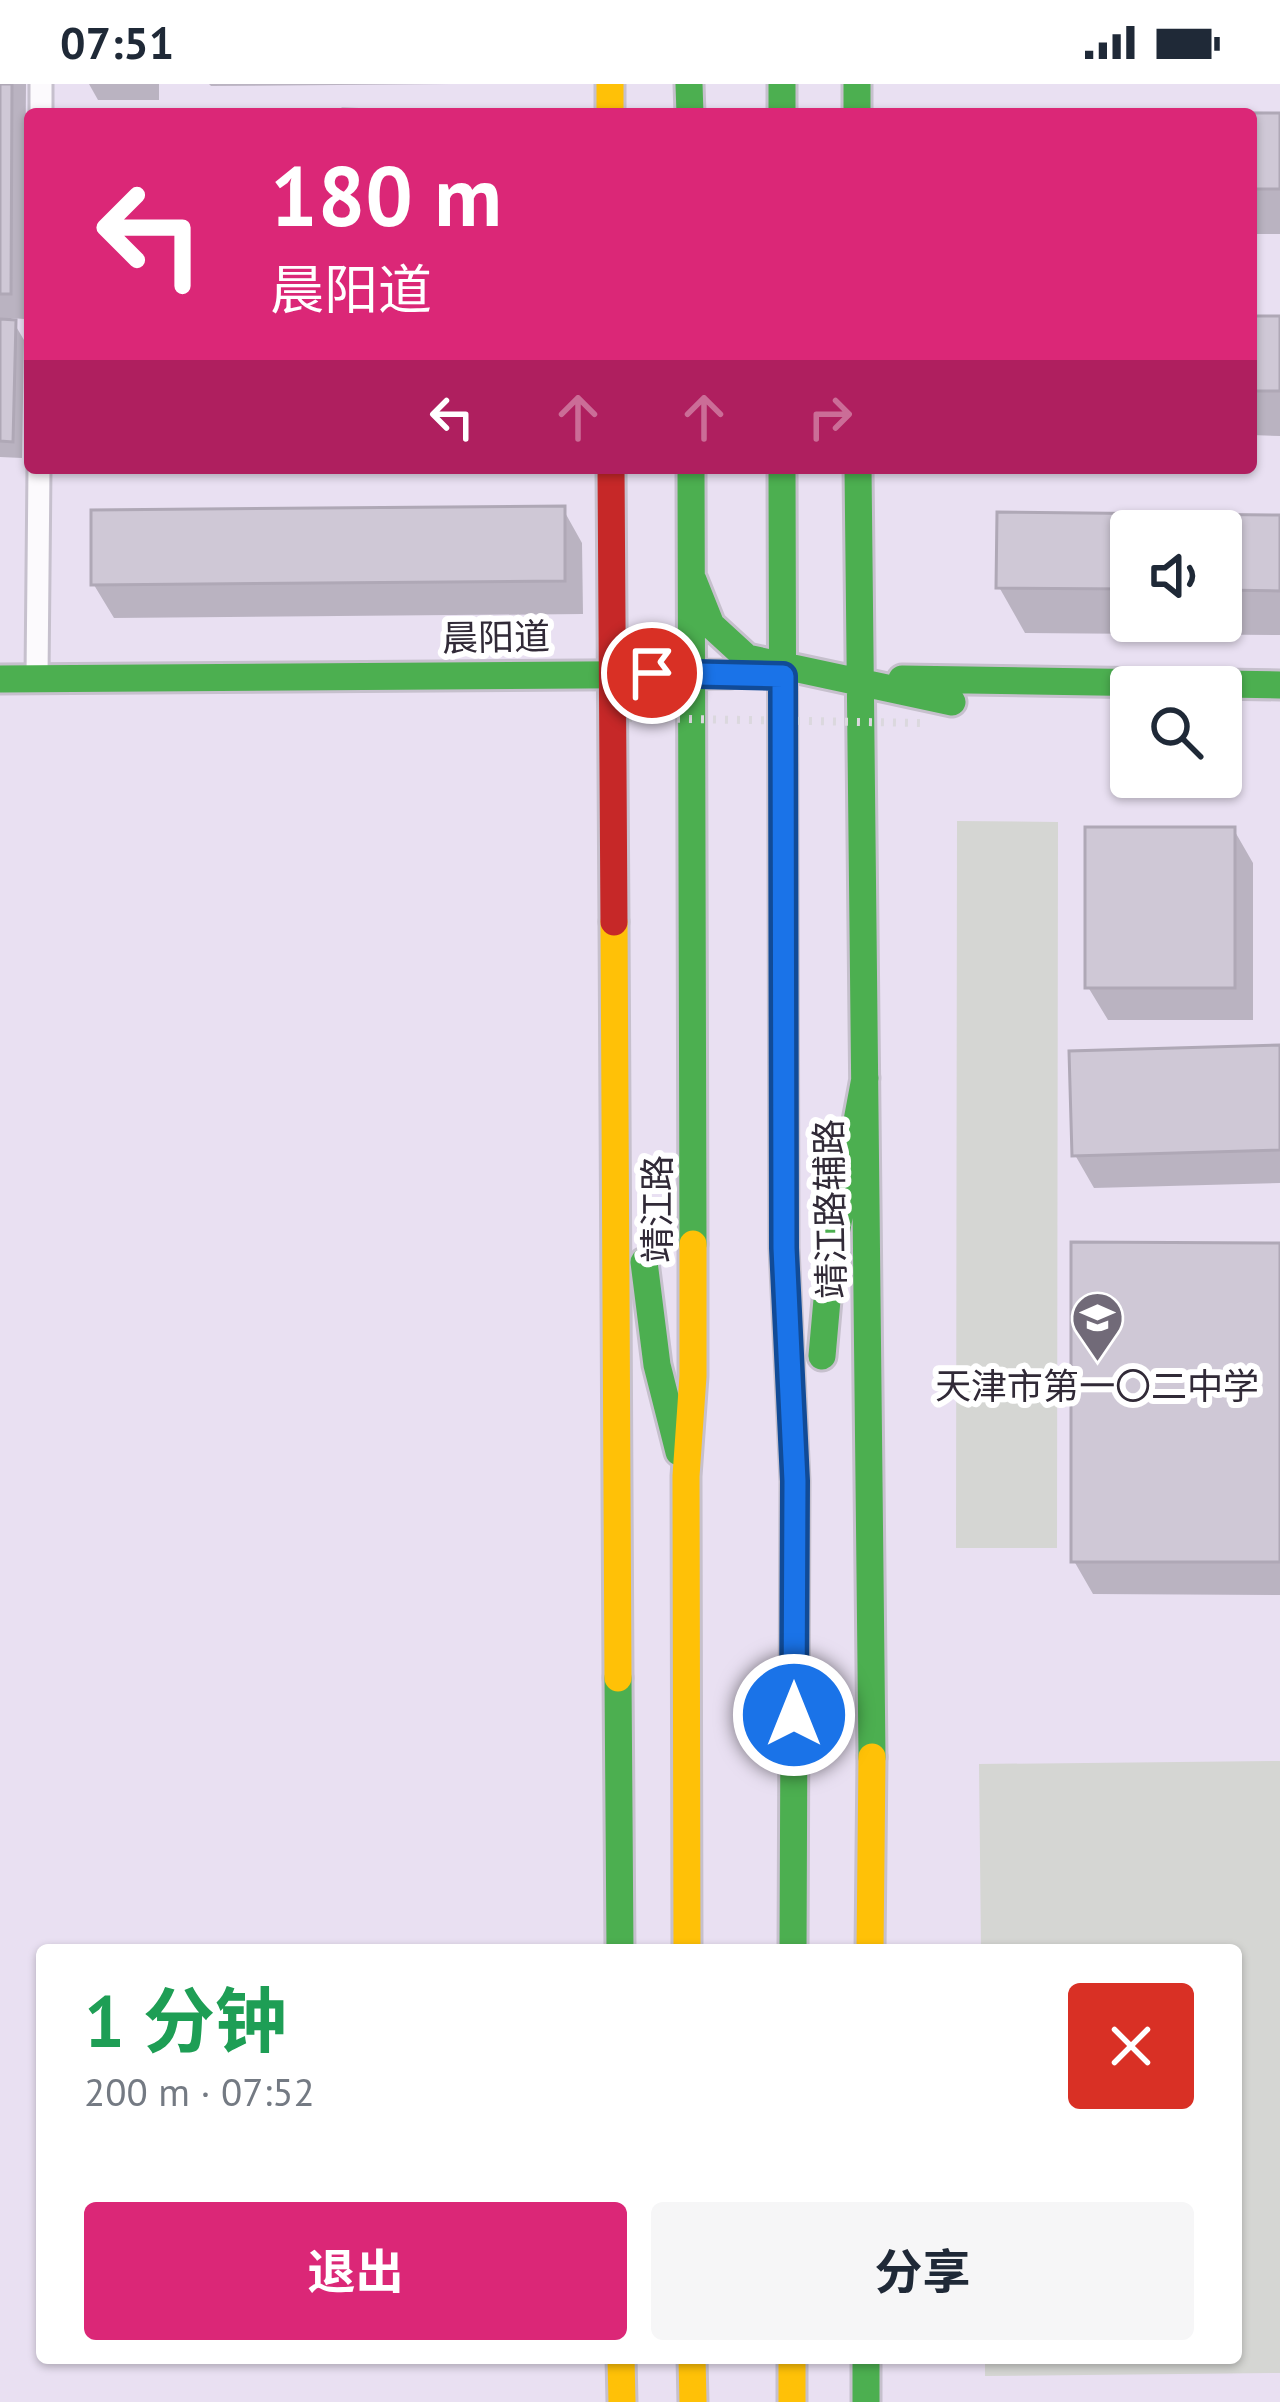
<!DOCTYPE html>
<html lang="zh">
<meta charset="utf-8">
<style>
:root{--surface:#fff;--page:#f6f6f7;--text:#1f2937;--muted:#747a83;--accent:#db2777}
body{margin:0;font-family:"PT Sans","Noto Sans SC",sans-serif;background:var(--page);color:var(--text);height:100vh;display:flex;flex-direction:column;font-size:45px;white-space:nowrap}
*{box-sizing:border-box;margin:0}
p{font-size:39px;color:var(--muted)}
.icon{flex:none;width:66px;height:66px;fill:none;stroke:currentColor;stroke-width:2;stroke-linecap:round;stroke-linejoin:round}
.map{position:relative;flex:1;overflow:hidden}
.sheet{position:absolute;left:36px;top:1860px;width:1206px;height:420px;display:flex;flex-direction:column;background:var(--surface);border-radius:12px;box-shadow:0 3px 9px #0004}
.sheet>*{flex:none}
.guide{position:absolute;left:24px;top:24px;width:1233px;height:366px;border-radius:12px;box-shadow:0 3px 9px #0004;background:#db2777;color:#fff;overflow:hidden}
.buttons{position:absolute;left:1110px;top:426px;display:grid;gap:24px}
.buttons a{display:grid;place-items:center;width:132px;height:132px;border-radius:12px;background:var(--surface);box-shadow:0 3px 9px #0004;font-size:60px}
.pin{position:absolute;display:grid;place-items:center;width:102px;height:102px;color:#fff;margin:-51px;border:6px solid #fff;border-radius:50%;box-shadow:0 3px 12px #0007}
.me{position:absolute;width:132px;margin:-66px;rotate:0deg;stroke-linejoin:round;filter:drop-shadow(0 0 9px #0008)}
.turn{display:flex;align-items:center;gap:42px;height:252px;padding:0 48px;font-size:54px}
.turn .icon{width:156px;height:156px;stroke-width:2.5}
.turn b{display:block;font-size:84px;line-height:102px}
.lanes{display:flex;align-items:center;height:114px;padding:0 48px;background:#0003;justify-content:center;gap:60px;direction:ltr}
.lanes .off{opacity:.35}
.round{display:grid;place-items:center;flex:none;width:126px;height:126px;border-radius:12px;background:var(--page)}
.summary{display:flex;align-items:center;justify-content:space-between;height:204px;padding:0 48px}
h1{font-size:72px;font-weight:700;line-height:90px;color:#1e9e55}
.cta{display:flex;gap:24px;margin-top:auto;padding:24px 48px}
.cta a{flex:1;height:138px;border-radius:12px;background:var(--accent);color:#fff;font-size:48px;font-weight:700;line-height:138px;text-align:center}
.cta a+a{background:var(--page);color:var(--text)}
.status{display:flex;justify-content:space-between;align-items:center;height:84px;padding:0 60px;background:var(--surface);direction:ltr}
.status svg{height:33px;fill:currentColor}
.map>svg:first-child{display:block}
</style>
<div class="status"><b>07:51</b><svg viewBox="0 0 49 12"><path d="M0 12V9h3v3zM5 12V6h3v6zM10 12V3h3v9zM15 12V0h3v12zM26 1h20v11H26zM47 4h2v5h-2z"/></svg></div>
<div class="map">
<svg width="1280" height="2318" viewBox="0 0 1280 2318">
<rect width="100%" height="100%" fill="#e9e0f2"/>
<path fill="#d5d6d3" d="M957,737L1058,738L1057,1464H956Z
M1280,1677V2289L985,2292V2274H1236V1866H981L979,1680Z"/>
<path fill="#0003" fill-rule="evenodd" d="M0,0H26L24,235L11,234L24,256L22,374L0,373Z
M89,0H159V16H98Z
M209,0H452L211,2Z
M1251,31L1280,32V150H1251Z
M1251,235H1280V352L1251,351Z
M563,425L582,459L583,530L114,534L94,501Z
M1000,431L1280,434V551L1025,549L999,503ZM1131,447H1221V537H1131Z
M1234,746L1253,779V936H1108L1088,903Z
M1280,964V1099L1094,1104L1075,1071Z
M1280,1162V1511L1093,1510L1074,1477Z"/>
<path fill="#cfc8d6" stroke="#afa8b6" stroke-width="3" d="M0,0H12L11,210H0Z
M343,25L505,30H343Z
M999,28L1280,29V105H1251V30Z
M1251,232H1280V307H1251Z
M0,235L16,236L13,358L0,357Z
M565,422V497L91,501V426Z
M997,428L1280,431V507L1221,506V447H1131V505L996,504Z
M1085,743H1235V904H1085Z
M1280,961V1066L1072,1072L1069,967Z
M1071,1158L1280,1159V1478H1071Z"/>
<g fill="none" stroke-linecap="round" stroke-linejoin="round">
<defs>
<path id="lane" d="M41,30V0
M37,593L39,384"/>
<path id="fast" d="M689,0L690,30
M782,0V30
M857,0V30
M691,384L693,1160
M782,384L784,1164L795,1397L793,1866
M858,384L872,1673
M693,496L711,541L747,574L952,618
M0,595L730,590
M902,595L1280,601
M644,1178L657,1281L679,1368
M822,1272L830,1182L865,994
M618,1594L620,1866
M866,2274V2318"/>
<path id="slow" d="M610,0V30
M614,838L618,1594
M687,1866L686,1392L693,1292V1160
M870,1866L872,1673
M621,2274L622,2318
M692,2274L693,2318
M792,2274V2318"/>
<path id="jam" d="M611,384L614,838"/>
</defs>
<use href="#lane" stroke="#c6c0cd" stroke-width="27"/>
<use href="#fast" stroke="#c6c0cd" stroke-width="33"/>
<use href="#slow" stroke="#c6c0cd" stroke-width="33"/>
<use href="#jam" stroke="#c6c0cd" stroke-width="33"/>
<use href="#lane" stroke="#fcfafd" stroke-width="21"/>
<use href="#fast" stroke="#4caf50" stroke-width="27"/>
<use href="#slow" stroke="#ffc107" stroke-width="27"/>
<use href="#jam" stroke="#c62828" stroke-width="27"/>
<path stroke="#dbd8de" stroke-width="8" stroke-dasharray="3 9" stroke-linecap="butt" d="M629,634L922,639"/>
</g>
<g fill="none" stroke-linecap="round" stroke-linejoin="round">
<defs>
<path id="route" d="M652,589L783,592L784,1164L795,1397L794,1631"/>
</defs>
<use href="#route" stroke="#114b97" stroke-width="30"/>
<use href="#route" stroke="#1a73e8" stroke-width="21"/>
</g>
<defs>
<symbol id="school-pin" viewBox="-11 -11 22 30"><path d="M0 17L-7.5 6A9.5 9.5 0 1 1 7.5 6Z" fill="#716a78" stroke="#fff"/><path d="M0-5L7-2L0 1L-7-2ZM-4 1L0 2.5L4 1V4Q0 6-4 4Z" fill="#fff"/></symbol>
</defs>
<g fill-rule="evenodd">
<use href="#school-pin" x="1068" y="1204" width="59" height="81"/>
</g>
<g text-anchor="middle" stroke-width="12" stroke-linejoin="round" paint-order="stroke">
<g font-size="36" fill="#312a37" stroke="#fff">
<text transform="translate(496 553) rotate(-1)" y="13">晨阳道</text>
<text transform="translate(657 1125) rotate(-90)" y="13">靖江路</text>
<text transform="translate(830 1125) rotate(-91)" y="13">靖江路辅路</text>
</g>
<g font-size="36" fill="#312a37" stroke="#fff">
<text x="1097" y="1315">天津市第一〇二中学</text>
</g>
</g>
</svg>
<div class="buttons">
<a><svg class="icon" aria-label="sound" viewBox="0 0 24 24"><path d="M4 9h4l5-4v14l-5-4H4zM17 9q2 3 0 6"/></svg></a>
<a><svg class="icon" aria-label="search" viewBox="0 0 24 24"><circle cx="10" cy="10" r="6"/><path d="M15 15l6 6"/></svg></a>
</div>
<div class="pin" style="left:652px;top:589px;background:#d93025"><svg class="icon" aria-label="arrive" viewBox="0 0 24 24"><path d="M6 21V4h12l-3 4 3 4H6"/></svg></div>
<svg class="me" style="left:794px;top:1631px" viewBox="-20 -20 40 40"><circle r="17" fill="#1a73e8" stroke="#fff" stroke-width="3"/><path d="M0-11L8 9 0 5-8 9z" fill="#fff"/></svg>
<div class="guide">
<div class="turn"><svg class="icon" aria-label="left" viewBox="0 0 24 24"><path d="M17 20v-9H6M10 6l-5 5 5 5"/></svg><div><b>180 m</b>晨阳道</div></div>
<div class="lanes"><svg class="icon" aria-label="left" viewBox="0 0 24 24"><path d="M17 20v-9H6M10 6l-5 5 5 5"/></svg><svg class="icon off" aria-label="ahead" viewBox="0 0 24 24"><path d="M12 20V5M6 11l6-6 6 6"/></svg><svg class="icon off" aria-label="ahead" viewBox="0 0 24 24"><path d="M12 20V5M6 11l6-6 6 6"/></svg><svg class="icon off" aria-label="right" viewBox="0 0 24 24"><path d="M7 20v-9h11M14 6l5 5-5 5"/></svg></div>
</div>
<section class="sheet">
<div class="summary"><div><h1>1 分钟</h1><p>200 m · 07:52</p></div><a class="round" style="background:#d93025;color:#fff"><svg class="icon" aria-label="close" viewBox="0 0 24 24"><path d="M6 6l12 12M18 6L6 18"/></svg></a></div>
<div class="cta"><a>退出</a><a>分享</a></div>
</section>
</div>
